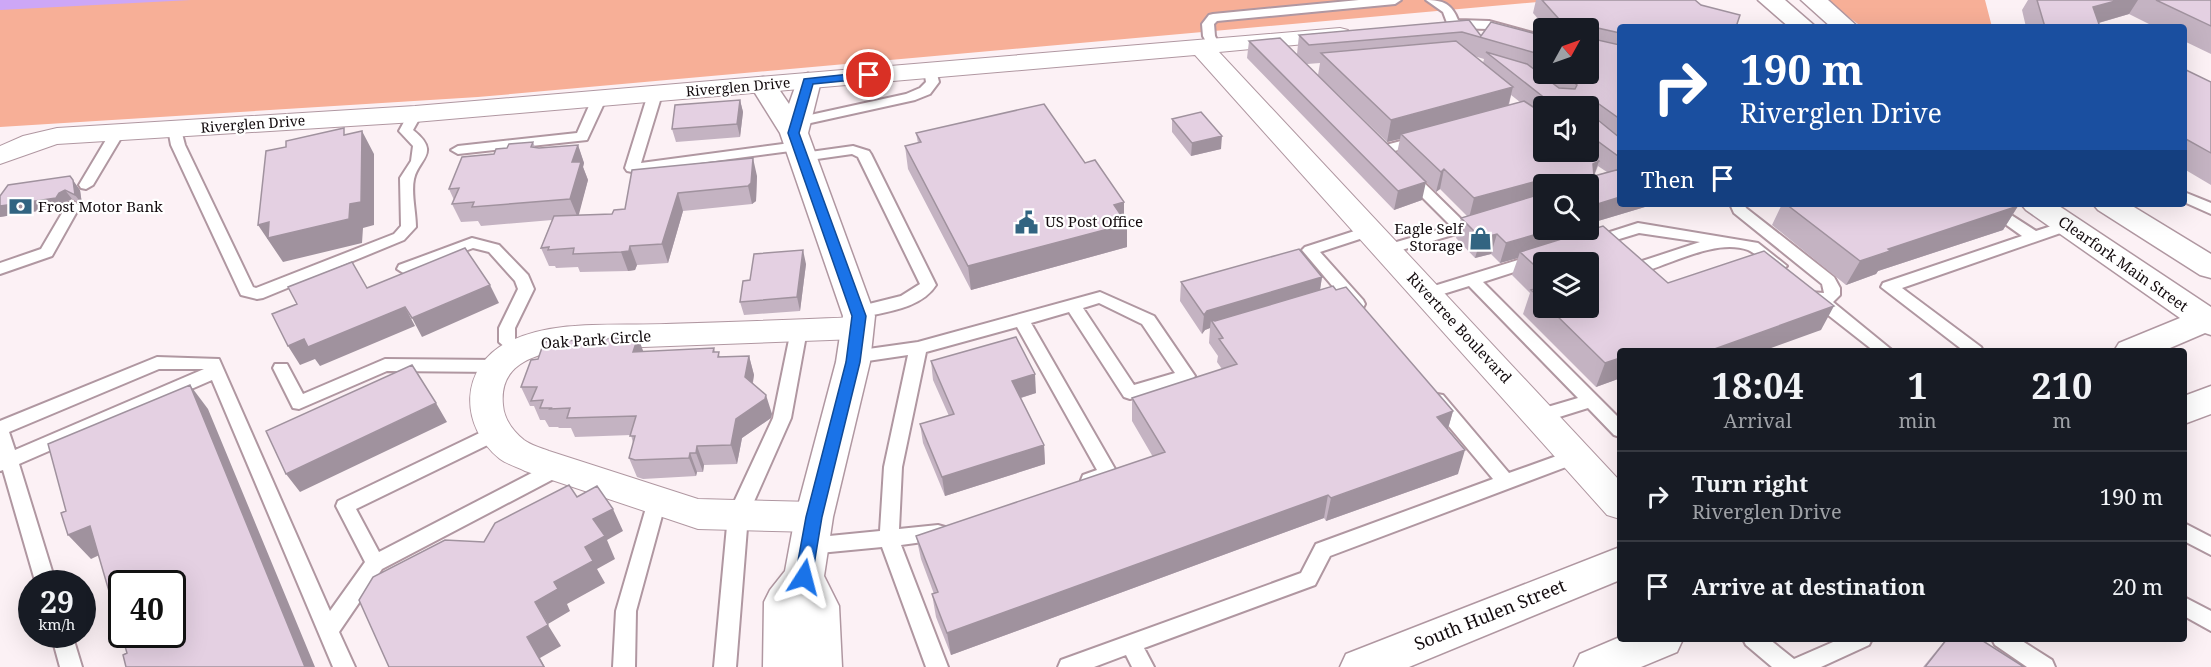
<!DOCTYPE html>
<style>
:root{--surface:#171b24;--page:#20242c;--text:#f1f3f6;--muted:#9ea1a6;--line:#363941}
body{margin:0;font-family:"Noto Serif",serif;background:var(--page);color:var(--text);height:100vh;display:flex;flex-direction:column;font-size:22px;white-space:nowrap}
*{box-sizing:border-box;margin:0}
p{font-size:20px;color:var(--muted)}
.icon{flex:none;width:33px;height:33px;fill:none;stroke:currentColor;stroke-width:2;stroke-linecap:round;stroke-linejoin:round}
.map{position:relative;flex:1;overflow:hidden}
.drawer{position:absolute;left:1617px;top:348px;width:570px;height:294px;display:flex;flex-direction:column;background:var(--surface);border-radius:6px;box-shadow:0 6px 24px #0002}
.drawer>*{flex:none}
.banner{position:absolute;left:1617px;top:24px;width:570px;height:183px;border-radius:6px;box-shadow:0 6px 24px #0002;background:#1a4fa0;color:#fff;overflow:hidden}
.needle{width:39px;rotate:50deg}
.fabs{position:absolute;left:1533px;top:18px;display:grid;gap:12px}
.fabs a{display:grid;place-items:center;width:66px;height:66px;border-radius:6px;background:var(--surface);box-shadow:0 6px 24px #0002;font-size:30px}
.speed{position:absolute;left:18px;top:570px;display:flex;gap:12px;font-size:30px;font-weight:700;text-align:center}
.speed>*{display:grid;place-content:center;width:78px;height:78px;border-radius:50%;background:var(--surface);box-shadow:0 6px 24px #0002;line-height:1}
.speed small{font-size:15px;font-weight:400}
.speed .limit{border:3px solid #111;border-radius:9px;background:#fff;color:#111}
.pin{position:absolute;display:grid;place-items:center;width:51px;height:51px;color:#fff;margin:-26px;border:3px solid #fff;border-radius:50%;box-shadow:0 2px 6px #0007}
.me{position:absolute;width:66px;margin:-33px;rotate:9deg;stroke-linejoin:round;filter:drop-shadow(0 0 4px #0008)}
.turn{display:flex;align-items:center;gap:21px;height:126px;padding:0 24px;font-size:27px}
.turn .icon{width:78px;height:78px;stroke-width:2.5}
.turn b{display:block;font-size:42px;line-height:51px}
.then{display:flex;align-items:center;height:57px;padding:0 24px;background:#0003;gap:12px;font-size:22px}
.eta{display:flex;justify-content:space-evenly;align-items:center;height:102px;text-align:center}
.eta b{font-size:36px;font-weight:700;line-height:42px}
ul{padding:0;list-style:none}
li{display:flex;align-items:center;gap:18px;height:90px;padding:0 24px;border-top:2px solid var(--line)}
li div{flex:1}
li b{display:block;font-size:22px}
li em{font-style:normal}
.map>svg:first-child{display:block}
</style>
<div class="map">
<svg width="2211" height="667" viewBox="0 0 2211 667">
<rect width="100%" height="100%" fill="#fcf1f5"/>
<path fill="#f7af97" d="M0,0H1560L478,97L0,127Z
M1826,0H1985L1992,27H1862Z"/>
<path fill="#cda7f6" d="M0,0H191L0,10Z"/>
<g fill="none" stroke-linecap="round" stroke-linejoin="round">
<defs>
<path id="lane" d="M1359,0H1401L1395,4L1217,21L1214,24L1215,36L1220,46L1214,50L1210,49L1203,36L1202,24L1209,15L1213,14Z
M1426,0C1443,0 1452,4 1458,20L1489,21L1544,36V44L1489,29L1449,28L1443,12Z
M930,66L936,70L939,82L930,94L915,100L797,126L790,122L792,119L906,94L920,88L926,82L924,70Z
M655,90L662,94L641,163L798,142L805,146L798,150L632,172L627,171L625,168L648,94Z
M599,95L606,99L587,140L458,154L451,150L458,146L577,133L592,99Z
M415,110L422,114L413,130C442,153 418,159 414,179C411,193 416,212 416,227L404,240L263,298L257,299L241,295L171,145L168,129L170,126H180L185,145L253,287L256,288L394,234L401,226L400,178L411,161L413,146L399,131L410,111Z
M117,129L124,133L93,185L86,189L81,188L79,185L110,133Z
M1420,136L1425,137L1427,140L1425,143L1383,154L1376,150L1378,147Z
M853,146L869,151L871,154L936,285C921,309 884,312 859,318L853,316L851,312L853,308L901,296L920,284L858,157L852,154L803,161L796,157L803,153Z
M1408,171L1413,172L1464,222L1473,223L1475,226L1473,229L1388,254L1383,252L1380,249L1383,246L1451,226L1403,178L1401,175L1403,172Z
M2184,192L2211,203V214L2184,202Z
M73,201L80,206L52,256L0,274V263L41,249L68,203Z
M1730,204H1744L1746,208L1834,277L1840,288V295L1833,302L1893,351H1874L1809,300L1807,296L1809,292L1824,293L1822,284L1734,213Z
M1977,204H1994L2036,231L2067,221L2074,226L2072,229L1902,288L1981,347L1983,351H1964L1881,287L1883,283L2022,236Z
M1638,223L1758,243L1787,266L1779,271C1767,268 1760,255 1748,250C1716,238 1670,265 1639,273L1631,268L1633,264L1700,242L1639,233L1593,247L1585,242L1588,239Z
M1370,226L1378,231L1375,234L1320,252L1363,300L1365,304L1363,308H1351L1302,250L1305,247Z
M472,238L499,245L528,275L534,289L515,328V339L527,350L525,354H513L499,342V328L518,289L515,281L489,252L473,248L405,274L397,269L399,265Z
M1534,255L1539,256L1542,260L1539,264L1483,282L1620,419V437L1614,435L1588,408L1540,423L1534,421L1531,416L1534,411L1578,398L1469,286L1427,299L1421,298L1419,294L1421,290Z
M1100,292L1154,316L1195,376L1192,380L1136,397L1130,399L1124,397L1069,312L1031,323L1115,469L1117,474L1115,479L1090,487L1083,485L1081,480L1083,475L1097,470L1017,327L926,352L902,467L899,529L938,525L945,527L948,533L945,539L901,545L948,667H926L882,547L809,554L802,552L799,546L802,540L809,538L880,531L884,467L908,355L854,363L848,361L846,357L848,353L854,351L918,342ZM1099,303L1142,324L1175,373L1134,385L1083,308Z
M799,324L805,326L807,330L791,418L748,515L736,667H714L728,515L773,418L791,330L793,326Z
M157,357L219,359L330,611L365,562L336,506L338,501L492,427L498,425L504,427L507,432L504,437L356,509L379,552L551,463L558,461L565,463L567,468L565,473L382,569L339,632L355,667H333L212,380L19,464L56,584H36L3,470L0,471V421ZM159,369H204L15,450L9,432Z
M385,359L497,360L503,362L505,366L503,370L497,372L387,371L299,409L293,408L273,368L275,364H287L303,394Z
M1437,394L1443,395L1509,473L1576,449L1582,451L1585,456L1582,461L1330,556L1315,585L1144,648L1154,667H1132L1126,655L1094,667H1058L1061,660L1301,573L1316,544L1493,479L1431,405L1428,400L1431,395Z
M657,493L664,496L666,501L636,611L635,667H613L616,611L648,501L650,496Z
M2184,523L2211,537V555L2184,541Z
M2184,597L2211,611V631L2184,616Z
M51,634H72L82,667H60Z
M1743,639H1769L1794,659L1840,639H1872L1869,645L1821,667H1772L1746,645Z
M1992,639H2019L2052,660L2055,667H2027L1995,645Z"/>
<path id="street" d="M1340,28L1348,30L1352,35L1348,40L1219,52L1620,481V519L1607,515L1195,55L415,122L57,144L0,164V146L23,136L57,128L415,106Z
M857,317L868,320L873,328L868,336L857,339L563,350C531,355 499,366 503,405C504,419 513,431 524,440C531,445 541,448 549,451L698,499L814,502L827,507L832,517L827,527L814,532L698,529L525,471C517,467 507,464 500,459C459,426 459,367 508,342C555,319 615,326 666,324C729,322 793,320 857,317Z"/>
<path id="secondary" d="M1758,0H1785L1816,27H1789Z
M1801,0H1828L1858,27H1831Z
M808,73L817,76L821,81L808,133L875,316L870,362L833,517L824,576L839,606L842,667H763L764,602L770,590L785,571L795,517L836,362L843,316L780,133L750,85L754,79L763,77L772,79L789,104L799,76Z
M2021,204H2056L2211,307V335L2205,333L2163,351H2114L2119,343L2180,318L2026,210Z
M2093,204H2129L2211,254V278L2200,275L2098,210Z
M2211,386V414L2184,424V396Z
M1620,547V580L1409,667H1340L1346,654Z
M1620,637V639H1683L1677,652L1641,667H1574L1580,654Z"/>
</defs>
<use href="#lane" stroke="#b097a1" stroke-width="4"/>
<use href="#street" stroke="#b097a1" stroke-width="2"/>
<use href="#secondary" stroke="#b097a1" stroke-width="3"/>
<use href="#lane" fill="#fff" fill-rule="evenodd"/>
<use href="#street" fill="#fff" fill-rule="evenodd"/>
<use href="#secondary" fill="#fff" fill-rule="evenodd"/>
</g>
<path fill="#c4b3c2" fill-rule="evenodd" d="M1536,0H1695L1620,27V204H1655L1588,224V184H1544V230H1584V232L1668,283L1821,330L1620,351V381L1618,379L1596,387L1523,314L1530,293L1512,275L1518,258L1500,263L1491,254L1475,258L1456,238L1461,218L1467,216L1440,189L1436,192L1397,153L1400,139L1387,142L1318,75L1320,63L1307,64L1297,54L1299,35L1469,20L1481,36H1544V74H1588V28H1546L1533,13ZM1474,56L1484,59L1483,63ZM1511,95L1520,102L1509,105ZM1544,106H1588V152H1544ZM1598,166L1607,172L1594,176ZM1544,262L1588,308H1544Z
M2028,0H2211V54L2184,41V27H2155L2129,14L2099,23L2100,27H2026L2022,10Z
M1249,41L1422,200L1394,210L1247,58Z
M2184,69L2211,82V185L2184,169Z
M740,100L743,112L740,137L676,142L672,129Z
M1172,119L1221,149L1191,156L1172,132Z
M916,133L1085,163L1127,224V247L971,290L908,169L905,146L918,143Z
M533,142L535,147L539,148L578,145L584,163L583,167L588,180L578,215L612,214L625,209L632,170L757,176L756,201L752,204L683,211L668,263L637,265L635,270L628,271L580,272L578,267L556,268L555,266H549L541,248L552,220L481,226L478,221L461,222L452,204L454,200L449,189L507,148Z
M8,185L80,190L82,204L72,199L66,202L63,207L0,217Z
M1782,204H2015L2018,206L2003,230L1878,271L1876,274L1846,285L1772,225Z
M806,264L800,311L744,315L740,302L750,280Z
M1322,277L1320,290L1453,411L1448,429L1458,474L1326,521L1324,518L951,655L936,617L932,594H934L921,559L916,536L1153,457L1132,421V398L1222,369L1217,362L1218,356L1209,343L1210,328L1205,330L1202,334L1180,301L1181,282Z
M714,348L715,352L721,357L749,356L754,375L753,383L772,414L771,418L742,438L737,464L704,465L703,472H697L696,476L643,479L637,477L629,458L633,443L631,435L575,437L571,428H559L558,427H549L545,420H540L534,406H530L521,387L643,352Z
M931,361L1036,393L1021,398L1044,445L1045,464L945,496L923,443L920,424L949,416L933,380Z
M1946,639H1980L2024,667H1923Z"/>
<path fill="#a0929e" d="M2119,0H2138L2129,14L2084,27L2093,7Z
M1513,87L1507,110L1401,134L1400,139L1387,142L1391,120Z
M740,100L743,112L740,137L737,124Z
M362,131L374,154V225L363,228L362,243L283,262L258,225Z
M1222,136L1221,149L1191,156L1192,143Z
M578,145L584,163L583,167L588,180L578,218L570,199L572,162Z
M753,158L757,176L756,201L752,204L748,186Z
M1599,161L1592,181L1593,164Z
M1444,169L1440,189L1436,192L1441,172Z
M70,176L80,190L82,204L75,195Z
M1552,177L1549,184H1544V198L1469,218L1474,198Z
M1426,182L1422,200L1394,210L1398,191Z
M65,190L72,199L66,202L63,207L0,217V206L59,193Z
M678,193L683,211L668,263L662,244Z
M1620,197V204H1655L1588,224V207Z
M1124,202V225L1127,224V247L971,290L968,266L1114,205Z
M2018,206L2003,230L1878,271L1876,274L1846,285L1860,261L1888,249Z
M1551,230H1584L1581,238L1520,252L1518,258L1500,263L1506,243Z
M1497,234L1491,254L1475,258L1481,238Z
M630,246L637,265L635,270L628,271L621,252Z
M803,250L806,264L800,311L797,297Z
M1322,277L1319,296L1215,327L1211,320L1210,328L1205,330L1202,334L1204,315L1207,311Z
M490,285L499,303L422,337L412,318Z
M1834,306L1821,330L1763,351H1709Z
M405,307L415,326L320,366L315,359L300,365L288,346L304,339Z
M638,337L645,356L633,352Z
M749,356L754,375L750,396L745,377Z
M1620,358V375L1618,379L1596,387L1605,363Z
M1035,374L1036,393L1014,400L1012,381Z
M190,385L208,409L315,667H305Z
M766,395L772,414L771,418L742,438L737,464L731,445L736,419Z
M436,403L447,422L300,492L286,474Z
M1453,411L1446,435L1437,417Z
M1044,445L1045,464L945,496L942,477Z
M697,446L704,465L703,472L696,453Z
M1465,450L1458,474L1326,521L1331,498Z
M690,453L697,472L696,476L689,458Z
M1328,495L1324,518L951,655L947,633Z
M613,509L623,531L607,540L615,559L597,569L605,583L567,604L570,611L548,624L535,602L554,582L585,547L593,519Z
M90,526L112,549L91,559L68,535Z
M548,625L561,646L540,658L545,667H544L527,637Z"/>
<path fill="#e4d0e2" stroke="#a0929e" stroke-width="1.5" fill-rule="evenodd" d="M1542,0H1695L1701,5L1740,15L1736,27H1620V33L1593,27V39L1620,45V119L1596,102H1593V116L1620,138V156H1618L1588,134V106H1551V103L1486,52L1527,64L1559,88L1575,89L1577,85L1563,74H1588V28H1567Z
M2037,0H2119L2093,7L2100,27H2045Z
M2156,0H2211V26Z
M1469,20L1481,36L1491,22L1544,36V58L1539,54L1462,32L1309,45L1299,35Z
M1280,38L1426,182L1398,191L1249,41Z
M1456,41L1513,87L1391,120L1321,53Z
M2184,69L2211,82V153L2184,138Z
M740,100L737,124L672,129L675,105Z
M1524,101L1544,114V152H1588L1599,161L1593,164L1594,176L1620,169V197L1588,207V184H1551L1552,177L1474,198L1444,169L1441,172L1401,134Z
M1044,104L1085,163L1095,160L1124,202L1114,205L1127,224L968,266L905,146L921,142L916,133Z
M1201,112L1222,136L1192,143L1172,119Z
M344,128V135L362,131L361,202L350,204L349,219L268,238L269,222L258,225L266,151L286,147V141Z
M533,142L531,147L539,148L578,145L572,162H581L570,199L472,207L474,202L452,204L459,188L449,189L462,157L494,154L496,149L507,148L509,144Z
M753,158L751,183L748,186L678,193L662,244L630,246L629,251L621,252L573,254L574,248L548,250L549,247L541,248L554,216L612,214L614,210L625,209L632,170Z
M70,176L73,180L75,195L65,190L59,193L56,198L0,206V196L8,185Z
M1544,193V230H1551L1506,243L1497,234L1481,238L1461,218Z
M1786,204H2015L2018,206L1888,249L1890,251L1860,261Z
M1603,226L1668,283L1764,251L1834,306L1709,351H1620V358L1605,363L1549,308H1588V262H1544V274L1520,252Z
M465,248L490,285L412,318L405,307L308,347L304,339L288,346L272,314L297,304L288,287L352,262L367,288Z
M1299,249L1322,277L1207,311L1204,315L1181,282Z
M803,250L797,297L740,302L743,281L750,280L754,254Z
M1333,286L1336,290L1346,287L1453,411L1437,417L1465,450L1331,498L1328,495L947,633L932,594L938,592L916,536L1165,452L1132,398L1237,364L1219,339L1223,338L1211,320L1215,321Z
M1544,287V302L1531,290Z
M638,337L633,352L714,348L713,352H719L718,357L749,356L745,377L766,395L765,399L736,419L731,445L697,446L696,453H690L689,458L635,460L629,458L635,436H630L636,416L567,418L570,408L550,409L551,408H540L543,400L531,401L537,387H521L531,360L538,359L544,342Z
M1016,337L1035,374L1012,381L1044,445L942,477L920,424L954,414L931,361Z
M412,365L436,403L286,474L266,431Z
M190,385L305,667H126L123,655L127,653L90,526L68,535L61,513L66,511L48,444ZM122,584H172V634H122Z
M569,485L577,497L597,486L613,509L593,519L605,536L585,547L593,561L554,582L558,589L535,602L548,625L527,637L544,667H389L359,600L373,577L445,540L484,542L495,523Z
M1947,639H1980L2024,667H1925Z"/>
<path fill="#1a73e8" stroke="#114b97" stroke-width="1.5" d="M869,72L874,75L873,78L813,84L799,133L866,316L860,362L822,517L812,577L810,582L804,584L798,582L795,577L806,517L846,362L852,316L788,133L804,79Z"/>
<defs>
<symbol id="bank-bare" viewBox="-9 -9 18 18"><path d="M-6-4H6V4H-6ZM0-2.3a2.3 2.3 0 1 0 0 4.6a2.3 2.3 0 1 0 0-4.6Z" fill="#326481" stroke="#fff" stroke-width="2.5" paint-order="stroke"/></symbol>
<symbol id="civic-bare" viewBox="-9 -9 18 18"><path d="M-.6-6.5H3V-4.5H.6V-3L4-1V1h2V6H-6V1h2V-1L-.6-3ZM-1.2 2.5V6h2.4V2.5Z" fill="#326481" stroke="#fff" stroke-width="2.5" paint-order="stroke"/></symbol>
<symbol id="shop-bare" viewBox="-9 -9 18 18"><path d="M-5-2.5h2.3a2.7 3.5 0 0 1 5.4 0H5L5.5 6h-11ZM-1.5-2.5h3a1.5 2.3 0 0 0-3 0Z" fill="#326481" stroke="#fff" stroke-width="2.5" paint-order="stroke"/></symbol>
</defs>
<g fill-rule="evenodd">
<use href="#bank-bare" x="4" y="190" width="33" height="33"/>
<use href="#civic-bare" x="1010" y="206" width="33" height="33"/>
<use href="#shop-bare" x="1464" y="222" width="33" height="33"/>
</g>
<g text-anchor="middle" stroke-width="4.5" stroke-linejoin="round" paint-order="stroke">
<g font-size="14" fill="#130b0e" stroke="#fff">
<text transform="translate(738 87) rotate(-5)" y="5">Riverglen Drive</text>
<text transform="translate(253 124) rotate(-4)" y="5">Riverglen Drive</text>
</g>
<g font-size="15" fill="#130b0e" stroke="#fff" text-anchor="start">
<text x="38" y="212">Frost Motor Bank</text>
<text x="1045" y="227">US Post Office</text>
<text x="1463" y="234" text-anchor="end">Eagle Self<tspan x="1463" dy="17">Storage</tspan></text>
</g>
<g font-size="15" fill="#130b0e" stroke="#fff">
<text transform="translate(2123 264) rotate(35)" y="5">Clearfork Main Street</text>
<text transform="translate(1459 328) rotate(47)" y="5">Rivertree Boulevard</text>
<text transform="translate(596 340) rotate(-4)" y="5">Oak Park Circle</text>
</g>
<g font-size="18" fill="#130b0e" stroke="#fff">
<text transform="translate(1490 615) rotate(-22)" y="6">South Hulen Street</text>
</g>
</g>
</svg>
<div class="fabs">
<a><svg class="needle" viewBox="-14 -14 28 28"><path d="M0-13l5 13h-10z" fill="#e53935"/><path d="M0 13l5-13h-10z" fill="#9ea1a6"/></svg></a>
<a><svg class="icon" aria-label="sound" viewBox="0 0 24 24"><path d="M4 9h4l5-4v14l-5-4H4zM17 9q2 3 0 6"/></svg></a>
<a><svg class="icon" aria-label="search" viewBox="0 0 24 24"><circle cx="10" cy="10" r="6"/><path d="M15 15l6 6"/></svg></a>
<a><svg class="icon" aria-label="layers" viewBox="0 0 24 24"><path d="M12 4l9 5-9 5-9-5zM3 14l9 5 9-5"/></svg></a>
</div>
<div class="speed"><div>29<small>km/h</small></div><div class="limit">40</div></div>
<div class="pin" style="left:869px;top:75px;background:#d93025"><svg class="icon" aria-label="arrive" viewBox="0 0 24 24"><path d="M6 21V4h12l-3 4 3 4H6"/></svg></div>
<svg class="me" style="left:804px;top:577px" viewBox="-20 -20 40 40"><path d="M0-17L14 15 0 8-14 15z" fill="#1a73e8" stroke="#fff" stroke-width="4"/></svg>
<div class="banner">
<div class="turn"><svg class="icon" aria-label="right" viewBox="0 0 24 24"><path d="M7 20v-9h11M14 6l5 5-5 5"/></svg><div><b>190 m</b>Riverglen Drive</div></div>
<div class="then">Then<svg class="icon" aria-label="arrive" viewBox="0 0 24 24"><path d="M6 21V4h12l-3 4 3 4H6"/></svg></div>
</div>
<section class="drawer">
<div class="eta">
<div><b>18:04</b><p>Arrival</p></div>
<div><b>1</b><p>min</p></div>
<div><b>210</b><p>m</p></div>
</div>
<ul>
<li><svg class="icon" aria-label="right" viewBox="0 0 24 24"><path d="M7 20v-9h11M14 6l5 5-5 5"/></svg><div><b>Turn right</b><p>Riverglen Drive</p></div><em>190 m</em></li>
<li><svg class="icon" aria-label="arrive" viewBox="0 0 24 24"><path d="M6 21V4h12l-3 4 3 4H6"/></svg><div><b>Arrive at destination</b></div><em>20 m</em></li>
</ul>
</section>
</div>
